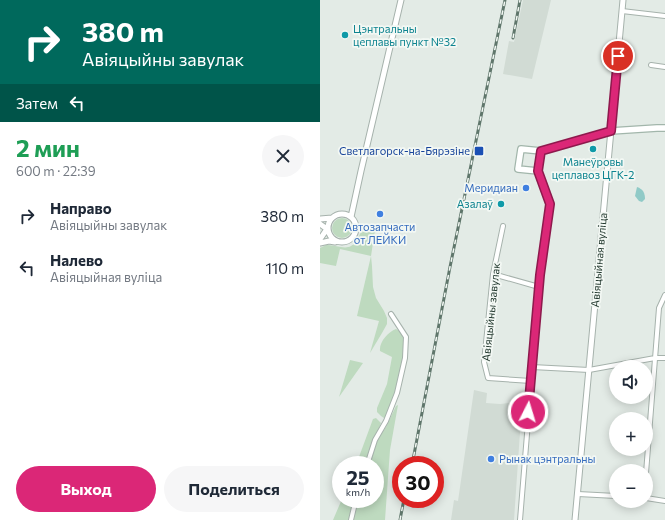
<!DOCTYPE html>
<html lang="ru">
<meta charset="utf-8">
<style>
:root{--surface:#fff;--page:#f6f6f7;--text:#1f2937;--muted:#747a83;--accent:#db2777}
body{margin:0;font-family:Commissioner,sans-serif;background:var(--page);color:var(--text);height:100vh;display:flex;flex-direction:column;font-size:15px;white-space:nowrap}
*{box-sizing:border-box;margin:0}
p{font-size:13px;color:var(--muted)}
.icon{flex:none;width:22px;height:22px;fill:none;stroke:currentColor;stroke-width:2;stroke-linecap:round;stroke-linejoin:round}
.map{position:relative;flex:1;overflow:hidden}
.drawer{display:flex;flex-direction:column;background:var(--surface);width:320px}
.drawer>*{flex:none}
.hud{background:#00695c;color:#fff;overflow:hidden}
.fabs{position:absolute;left:289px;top:360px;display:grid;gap:8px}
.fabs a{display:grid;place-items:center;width:44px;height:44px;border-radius:50%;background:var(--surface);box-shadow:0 2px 10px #0003;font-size:20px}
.speed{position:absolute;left:12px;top:456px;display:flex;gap:8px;font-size:20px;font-weight:700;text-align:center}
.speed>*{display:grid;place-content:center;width:52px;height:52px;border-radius:50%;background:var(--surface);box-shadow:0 2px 10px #0003;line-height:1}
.speed small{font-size:10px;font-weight:400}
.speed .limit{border:6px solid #d22;background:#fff;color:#111}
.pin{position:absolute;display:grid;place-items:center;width:34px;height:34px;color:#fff;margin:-17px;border:2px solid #fff;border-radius:50%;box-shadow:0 1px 4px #0007}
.me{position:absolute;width:44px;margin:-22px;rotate:5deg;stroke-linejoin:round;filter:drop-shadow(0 0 3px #0008)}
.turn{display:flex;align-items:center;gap:14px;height:84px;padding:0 16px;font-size:18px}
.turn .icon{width:52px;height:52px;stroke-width:2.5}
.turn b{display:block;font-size:28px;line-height:34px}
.then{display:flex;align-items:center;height:38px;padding:0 16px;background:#0003;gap:8px;font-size:15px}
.round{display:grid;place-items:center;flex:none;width:42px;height:42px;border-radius:21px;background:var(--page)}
.headline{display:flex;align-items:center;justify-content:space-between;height:68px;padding:0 16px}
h1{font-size:24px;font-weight:700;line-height:30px;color:#1e9e55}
.cta{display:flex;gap:8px;margin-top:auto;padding:8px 16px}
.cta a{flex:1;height:46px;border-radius:24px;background:var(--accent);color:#fff;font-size:16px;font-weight:700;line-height:46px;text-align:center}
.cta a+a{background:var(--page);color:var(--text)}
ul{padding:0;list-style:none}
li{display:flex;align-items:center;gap:12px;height:52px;padding:0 16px}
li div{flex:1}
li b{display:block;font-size:15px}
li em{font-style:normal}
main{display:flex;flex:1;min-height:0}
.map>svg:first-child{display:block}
</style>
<main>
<section class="drawer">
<div class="hud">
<div class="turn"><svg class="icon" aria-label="right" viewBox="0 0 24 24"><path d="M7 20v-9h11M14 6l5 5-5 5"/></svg><div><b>380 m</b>Авіяцыйны завулак</div></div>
<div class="then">Затем<svg class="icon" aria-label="left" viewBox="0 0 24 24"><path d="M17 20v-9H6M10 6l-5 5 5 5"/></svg></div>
</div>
<div class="headline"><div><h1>2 мин</h1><p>600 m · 22:39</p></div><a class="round"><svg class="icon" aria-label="close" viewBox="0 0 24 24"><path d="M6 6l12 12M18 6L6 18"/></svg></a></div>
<ul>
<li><svg class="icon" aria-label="right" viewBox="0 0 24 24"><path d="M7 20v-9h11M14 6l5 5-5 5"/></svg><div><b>Направо</b><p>Авіяцыйны завулак</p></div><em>380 m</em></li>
<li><svg class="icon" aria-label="left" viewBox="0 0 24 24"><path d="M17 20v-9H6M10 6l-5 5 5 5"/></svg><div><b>Налево</b><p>Авіяцыйная вуліца</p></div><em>110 m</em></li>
</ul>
<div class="cta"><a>Выход</a><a>Поделиться</a></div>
</section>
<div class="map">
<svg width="345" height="520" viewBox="0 0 345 520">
<rect width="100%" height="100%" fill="#e3ebe6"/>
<path fill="#d1dbd4" d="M203,0H231L212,79L183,74L189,41L194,42Z
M154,390L167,393L166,403L180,404L189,403L201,418L194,520H131L134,500L138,501Z"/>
<path fill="#bedabf" d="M12 228a10 10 0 1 1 20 0a10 10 0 1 1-20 0Z
M46,227L54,228L55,230L51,256L52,266L53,287L56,298L64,311L67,318V324L62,333L50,353L59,321L37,316L51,256L20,249L16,266L0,263V248C2,247 4,246 6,245C14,244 24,250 31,246C40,242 38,231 46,227Z
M76,329L81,332L83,338L84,355L76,392L67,416L64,418L61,416L57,412V408L67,384L72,357L60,351C59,342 68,332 76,329Z
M30,360L43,363L19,397Z
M78,405L70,450L65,520H33L39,499H55V465H49L57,440L66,427L76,406Z
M56,418L61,423L45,465H36L53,419Z
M22,499H35L29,520H13Z"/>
<path fill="#90cac7" d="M317,187C323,189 325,193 325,199L322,202L319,201L315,196Z"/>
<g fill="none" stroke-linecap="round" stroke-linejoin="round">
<defs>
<path id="minor" d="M302,11L345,16
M331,65L345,67
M183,226L173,274L164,362L168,378L211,381
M173,274L219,287
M212,367L269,370L335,358H345
M47,465L55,440L66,421L77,393L85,358L86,337L71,314
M326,473L339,308L345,295
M258,494L296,496
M326,498L345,501
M31,520L36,499
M200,520L220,275L230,204L218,171"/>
<path id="tertiary" d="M8 228a14 14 0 1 1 28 0a14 14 0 1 1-28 0Z
M31,217L41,171L81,0
M0,219L12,218
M0,224L7,229L0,239
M0,243L9,241L15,242
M255,520L303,0"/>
<path id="secondary" d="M221,151L218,171L198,169L201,149L221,151L291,131L337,128H345"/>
</defs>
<use href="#minor" stroke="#a6b2ac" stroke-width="6"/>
<use href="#tertiary" stroke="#a6b2ac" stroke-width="7"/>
<use href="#secondary" stroke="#a2b6ab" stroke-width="8"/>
<use href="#minor" stroke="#fff" stroke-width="4"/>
<use href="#tertiary" stroke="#fff" stroke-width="5"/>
<use href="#secondary" stroke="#fff" stroke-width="5.5"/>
<defs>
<path id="rail" d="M193,38L200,0
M92,465L130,267L185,0
M80,520L84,499"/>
</defs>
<use href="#rail" stroke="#5f766b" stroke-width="3"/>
<use href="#rail" stroke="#f3f8f4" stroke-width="1.5" stroke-dasharray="4.5" stroke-linecap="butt"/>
</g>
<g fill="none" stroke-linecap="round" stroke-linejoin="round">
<defs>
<path id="route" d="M208,412L220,275L230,204L218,171L221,151L291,131L298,56"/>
</defs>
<use href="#route" stroke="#8e194d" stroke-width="10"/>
<use href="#route" stroke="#db2777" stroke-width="7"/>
</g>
<g fill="#0f9aa8" stroke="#f3f8f4" stroke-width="1.5">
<circle cx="25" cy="35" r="4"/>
<circle cx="273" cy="149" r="4"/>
<circle cx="181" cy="204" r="4"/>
</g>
<rect fill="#1a4fb4" stroke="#f3f8f4" stroke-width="1.5" x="154" y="146" width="10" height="10" rx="2"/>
<g fill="#3f7fe0" stroke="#f3f8f4" stroke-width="1.5">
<circle cx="206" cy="188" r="4"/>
<circle cx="60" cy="214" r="4"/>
<circle cx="171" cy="459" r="4"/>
</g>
<g text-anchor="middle" stroke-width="3.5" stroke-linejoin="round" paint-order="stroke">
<g font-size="11" fill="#0d838f" stroke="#f3f8f4" text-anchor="start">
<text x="33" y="33">Цэнтральны<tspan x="33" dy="13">цеплавы пункт №32</tspan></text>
<text x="273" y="166" text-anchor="middle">Манеўровы<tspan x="273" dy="13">цеплавоз ЦГК-2</tspan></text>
<text x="173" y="208" text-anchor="end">Азалаў</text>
</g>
<g font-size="11" fill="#164399" stroke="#f3f8f4" text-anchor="end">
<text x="150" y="155">Светлагорск-на-Бярэзіне</text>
</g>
<g font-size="11" fill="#366cbe" stroke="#f3f8f4" text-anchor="end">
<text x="198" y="192">Меридиан</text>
<text x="60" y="231" text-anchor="middle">Автозапчасти<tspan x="60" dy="13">от ЛЕЙКИ</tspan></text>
<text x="179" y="463" text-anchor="start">Рынак цэнтральны</text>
</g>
<g font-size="11" fill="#243a30" stroke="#f3f8f4">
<text transform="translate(279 260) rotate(-85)" y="4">Авіяцыйная вуліца</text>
<text transform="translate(171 312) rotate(-84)" y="4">Авіяцыйны завулак</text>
</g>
</g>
</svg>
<div class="fabs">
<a><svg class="icon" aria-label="sound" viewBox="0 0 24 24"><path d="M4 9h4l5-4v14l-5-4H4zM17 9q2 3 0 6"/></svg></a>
<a>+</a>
<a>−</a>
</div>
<div class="speed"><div>25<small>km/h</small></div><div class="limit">30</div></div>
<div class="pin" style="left:298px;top:56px;background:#d93025"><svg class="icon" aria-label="arrive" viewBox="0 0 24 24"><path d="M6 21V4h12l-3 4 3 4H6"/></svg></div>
<svg class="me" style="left:208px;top:412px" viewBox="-20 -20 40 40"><circle r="17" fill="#db2777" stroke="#fff" stroke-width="3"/><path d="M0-11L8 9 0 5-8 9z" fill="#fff"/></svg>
</div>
</main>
